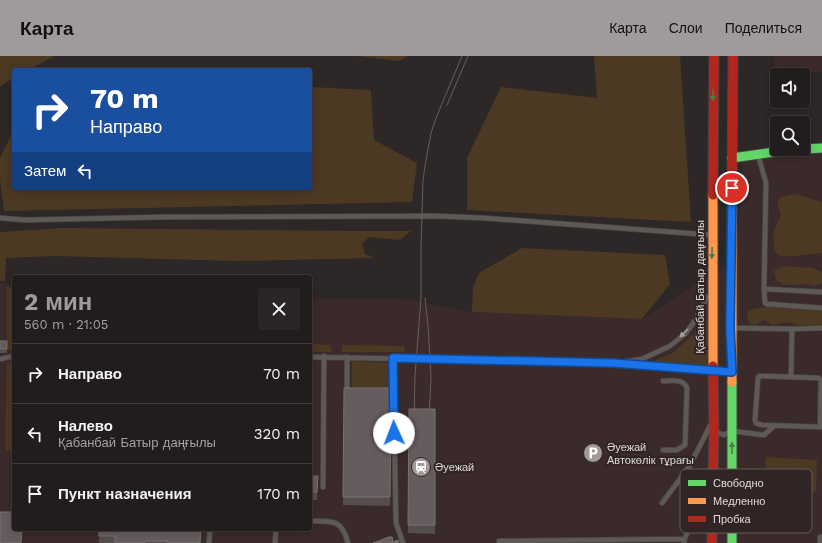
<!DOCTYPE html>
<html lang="ru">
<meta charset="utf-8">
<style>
:root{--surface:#221d1d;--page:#2a2626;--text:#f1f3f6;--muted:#a2a2a4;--line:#3f3b3b;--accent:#a19a9a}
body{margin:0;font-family:"Work Sans",sans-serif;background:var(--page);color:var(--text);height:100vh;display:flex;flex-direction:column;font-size:15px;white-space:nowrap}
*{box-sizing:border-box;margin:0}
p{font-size:13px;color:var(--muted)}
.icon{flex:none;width:22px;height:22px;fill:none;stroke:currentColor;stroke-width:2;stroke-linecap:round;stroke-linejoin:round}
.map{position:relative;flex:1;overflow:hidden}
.sheet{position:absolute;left:12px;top:219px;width:300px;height:256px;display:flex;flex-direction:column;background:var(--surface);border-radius:4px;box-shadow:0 2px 10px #0003,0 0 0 1px var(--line)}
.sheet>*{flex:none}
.banner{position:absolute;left:12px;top:12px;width:300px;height:122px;border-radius:4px;box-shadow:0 2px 10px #0003,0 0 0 1px var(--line);background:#1a4fa0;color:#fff;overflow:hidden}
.tools{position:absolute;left:770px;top:12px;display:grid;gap:8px}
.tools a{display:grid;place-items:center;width:40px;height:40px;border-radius:4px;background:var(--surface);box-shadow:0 2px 10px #0003,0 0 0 1px var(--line);font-size:20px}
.pin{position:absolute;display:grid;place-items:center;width:34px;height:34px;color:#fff;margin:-17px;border:2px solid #fff;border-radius:50%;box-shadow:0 1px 4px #0007}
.me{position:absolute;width:44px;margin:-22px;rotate:358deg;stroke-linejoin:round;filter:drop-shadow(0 0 3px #0008)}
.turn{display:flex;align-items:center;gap:14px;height:84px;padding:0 12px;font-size:18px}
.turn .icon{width:52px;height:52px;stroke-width:2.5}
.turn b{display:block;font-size:28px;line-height:34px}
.then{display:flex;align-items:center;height:38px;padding:0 12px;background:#0003;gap:8px;font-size:15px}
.round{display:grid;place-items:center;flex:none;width:42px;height:42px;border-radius:4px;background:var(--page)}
.head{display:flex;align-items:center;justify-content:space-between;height:68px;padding:0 12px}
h1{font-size:24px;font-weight:700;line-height:30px;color:var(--accent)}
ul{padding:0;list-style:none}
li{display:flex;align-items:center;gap:12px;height:60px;padding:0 12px;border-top:1px solid var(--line)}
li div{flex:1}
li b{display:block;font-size:15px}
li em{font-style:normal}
header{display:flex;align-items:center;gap:24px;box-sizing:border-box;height:56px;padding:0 20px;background:var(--accent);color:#111}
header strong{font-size:19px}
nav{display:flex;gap:22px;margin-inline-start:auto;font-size:14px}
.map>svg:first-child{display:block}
</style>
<header>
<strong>Карта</strong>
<nav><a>Карта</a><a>Слои</a><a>Поделиться</a></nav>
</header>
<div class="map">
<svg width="822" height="487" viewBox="0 0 822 487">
<rect width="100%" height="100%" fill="#2d2727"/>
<path fill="#3b2a2a" d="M775,0H822V16H775Z
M822,98V487H0V228H7L14,235V473H310V243H405L472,256L642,263L736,203L743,102Z"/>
<path fill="#4c3924" d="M0,0H54L29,14H14V22L0,30Z
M358,0H408L399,5Z
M594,0H680L691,166L467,154V102L501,31L597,42Z
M310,31L371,34L374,84L417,107L412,146L4,155L0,123V102L14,73V132H310Z
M795,138L822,146V197C808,198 794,201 780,200L775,195C774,188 772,179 775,172C779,161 785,162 777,149L780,141Z
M61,172L365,175H411L400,184L369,181L362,188L365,198L374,202L237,205L55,200L6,202L5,225H0V176Z
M522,192L665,199L670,228L642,263L472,256L473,231L479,217Z
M783,210L813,212L822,216V227L816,230L807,228L784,229L776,224L774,215Z
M7,229L14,235V293L7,294Z
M770,250L812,253L822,255V269H796L790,266L772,269L764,263L755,269L749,267L747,260L749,254Z
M708,263L707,310L646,308L673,297L701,271L704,264Z
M310,288L330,289L332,296H310Z
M342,289L404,290L405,296H342Z
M352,305L388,307L389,339L352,337Z
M7,307H14V395H5Z
M766,401L817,404L816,436L764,433Z"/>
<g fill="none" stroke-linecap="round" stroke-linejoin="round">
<defs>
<path id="lane" d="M758,99L766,127L764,233L765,247L767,248L822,252
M0,162L25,164L164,161L435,160L484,162L712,179
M764,233L822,236
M732,272L792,273L822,272
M310,301L613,307L730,316
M393,302L396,467L403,487
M0,303L14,300
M623,306L642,303L670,290L686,277L696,263L707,241
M791,321L819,322L821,324L820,371L762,369L756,367L755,364L758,322L759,320L791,321L792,273
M347,334V301
M716,376L724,379L732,375L764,379L774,370
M663,394H677L685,389L687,332C683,322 671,325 663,325
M323,431L324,300
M662,447L689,411L710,370
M310,465C332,465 342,463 348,487
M499,485L684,483
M209,487L210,473
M275,487L276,473
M684,487C685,474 700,461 708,451
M820,487V481"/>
<path id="fast" d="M732,102L789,94L822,92
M732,326V487"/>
<path id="slow" d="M713,139V310
M732,143V326"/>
<path id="jam" d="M713,139L714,0
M732,143L733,0
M712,487L714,374L713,310"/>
</defs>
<use href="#lane" stroke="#494444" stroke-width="6"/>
<use href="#fast" stroke="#494444" stroke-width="11"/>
<use href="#slow" stroke="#494444" stroke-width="11"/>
<use href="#jam" stroke="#494444" stroke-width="11"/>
<use href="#lane" stroke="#5f5956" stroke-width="4.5"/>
<use href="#fast" stroke="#63d668" stroke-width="9"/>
<use href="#slow" stroke="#ff974d" stroke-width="9"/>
<use href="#jam" stroke="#b3261e" stroke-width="9"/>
<path stroke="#645f5e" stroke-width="1" d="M447,49L468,0
M425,242L428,270L431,321L429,363
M414,364L415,320L421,242V191L423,124L425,110L431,77L436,62L462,0"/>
</g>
<path fill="#564d4f" d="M0,285H7V297H0Z
M344,332H391L390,450L343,449Z
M409,353H435V478L408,477Z
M310,420H318L317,444H310Z
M99,473L201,487H99Z"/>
<path fill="#655c5e" stroke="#787071" d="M0,285H7V293H0Z
M344,332H391L390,441H343Z
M409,353H435V469H408Z
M310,420H318L317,436H310Z
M0,456H14V473H22L21,487H0Z
M99,473H201L200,487H168V485H145V487H115V480H99Z
M389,481H392L393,486L398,484L399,487H373Z"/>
<defs><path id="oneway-solid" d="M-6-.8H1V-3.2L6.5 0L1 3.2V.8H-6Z"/></defs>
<g fill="#4a7d46">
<use href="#oneway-solid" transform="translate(713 39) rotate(90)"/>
<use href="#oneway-solid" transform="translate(712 197) rotate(91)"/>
<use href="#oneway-solid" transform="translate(732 392) rotate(-90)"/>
</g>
<use fill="#a69f9e" href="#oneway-solid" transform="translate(684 277) rotate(135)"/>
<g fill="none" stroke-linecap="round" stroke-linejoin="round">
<defs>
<path id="route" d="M394,377L393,302L613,307L732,316L730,272L732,132"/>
</defs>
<use href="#route" stroke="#114b97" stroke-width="10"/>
<use href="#route" stroke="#1a73e8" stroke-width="7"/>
</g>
<defs>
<symbol id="parking-disc" viewBox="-11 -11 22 22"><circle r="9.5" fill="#a19a9a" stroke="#302424"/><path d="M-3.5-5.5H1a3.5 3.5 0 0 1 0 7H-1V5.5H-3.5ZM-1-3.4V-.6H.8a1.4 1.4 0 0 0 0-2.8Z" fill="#fff"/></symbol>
<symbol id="station-disc" viewBox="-11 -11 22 22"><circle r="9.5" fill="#a19a9a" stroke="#302424"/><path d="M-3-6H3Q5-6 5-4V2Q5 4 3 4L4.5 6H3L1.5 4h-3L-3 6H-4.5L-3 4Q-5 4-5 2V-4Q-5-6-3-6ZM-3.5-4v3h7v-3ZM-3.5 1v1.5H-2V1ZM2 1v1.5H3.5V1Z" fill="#fff"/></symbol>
</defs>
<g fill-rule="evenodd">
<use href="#parking-disc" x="582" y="386" width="22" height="22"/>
<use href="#station-disc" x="410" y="400" width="22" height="22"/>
</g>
<g text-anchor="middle" stroke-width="4" stroke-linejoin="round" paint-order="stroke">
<g font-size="11" fill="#e0d8d8" stroke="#302424">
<text transform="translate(700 231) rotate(-90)" y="4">Қабанбай Батыр даңғылы</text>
</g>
<g font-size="11" fill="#e0d8d8" stroke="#302424" text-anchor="start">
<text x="607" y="395">Әуежай<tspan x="607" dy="13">Автокөлік тұрағы</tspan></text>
<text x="435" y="415">Әуежай</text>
</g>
</g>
<rect x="680" y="413" width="132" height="64" rx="6" fill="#302424" stroke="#655a5a" stroke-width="1"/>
<rect x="688" y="424" width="18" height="6" fill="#63d668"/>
<rect x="688" y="442" width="18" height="6" fill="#ff974d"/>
<rect x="688" y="460" width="18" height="6" fill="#b3261e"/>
<g font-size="11" fill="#e0d8d8">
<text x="713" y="431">Свободно</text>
<text x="713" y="449">Медленно</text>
<text x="713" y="467">Пробка</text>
</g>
</svg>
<div class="tools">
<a><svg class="icon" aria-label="sound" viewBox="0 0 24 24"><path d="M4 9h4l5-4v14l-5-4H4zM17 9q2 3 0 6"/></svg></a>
<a><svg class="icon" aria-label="search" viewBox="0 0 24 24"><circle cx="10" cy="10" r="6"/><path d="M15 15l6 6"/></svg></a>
</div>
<div class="pin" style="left:732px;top:132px;background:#d93025"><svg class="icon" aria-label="arrive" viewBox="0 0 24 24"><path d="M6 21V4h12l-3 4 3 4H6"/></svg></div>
<svg class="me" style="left:394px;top:377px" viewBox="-20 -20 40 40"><circle r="19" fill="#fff"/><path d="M0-13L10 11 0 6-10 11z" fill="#1a73e8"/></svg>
<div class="banner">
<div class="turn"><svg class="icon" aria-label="right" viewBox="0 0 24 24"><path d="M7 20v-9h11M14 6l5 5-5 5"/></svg><div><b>70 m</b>Направо</div></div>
<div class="then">Затем<svg class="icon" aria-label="left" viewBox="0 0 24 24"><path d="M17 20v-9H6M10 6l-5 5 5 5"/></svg></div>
</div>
<section class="sheet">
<div class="head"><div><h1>2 мин</h1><p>560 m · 21:05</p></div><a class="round"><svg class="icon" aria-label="close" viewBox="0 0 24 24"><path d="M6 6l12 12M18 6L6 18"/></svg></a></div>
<ul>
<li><svg class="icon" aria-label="right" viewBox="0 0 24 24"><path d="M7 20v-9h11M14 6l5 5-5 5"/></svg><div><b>Направо</b></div><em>70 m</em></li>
<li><svg class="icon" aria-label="left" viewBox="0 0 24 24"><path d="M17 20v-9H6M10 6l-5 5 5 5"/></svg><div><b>Налево</b><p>Қабанбай Батыр даңғылы</p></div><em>320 m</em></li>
<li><svg class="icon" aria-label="arrive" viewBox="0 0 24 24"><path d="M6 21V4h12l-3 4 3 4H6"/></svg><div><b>Пункт назначения</b></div><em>170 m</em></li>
</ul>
</section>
</div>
